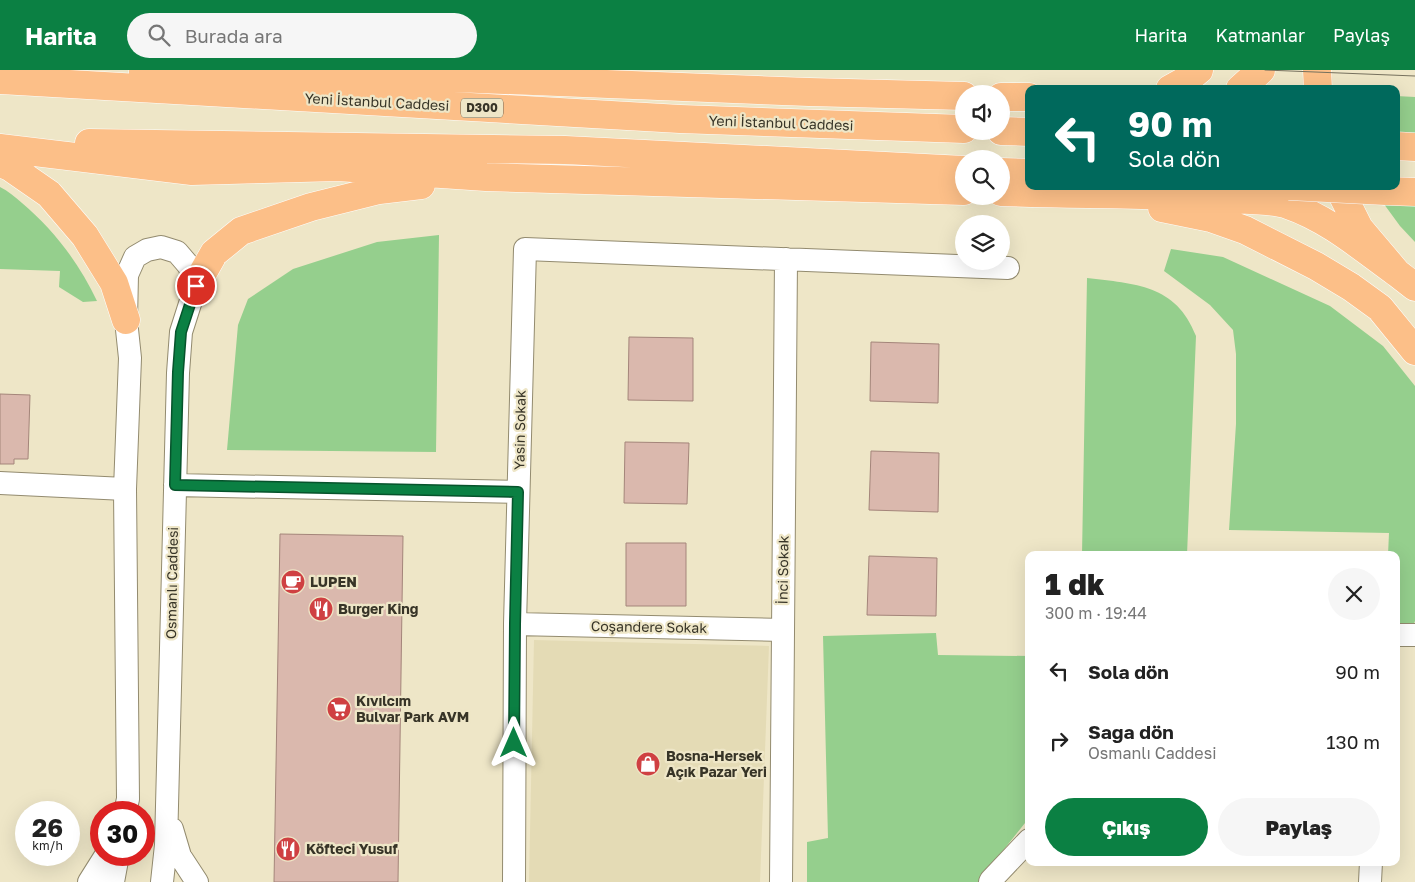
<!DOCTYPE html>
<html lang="tr">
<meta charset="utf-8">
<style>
:root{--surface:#fff;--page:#f6f6f6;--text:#222;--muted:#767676;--accent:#0b8043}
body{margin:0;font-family:"Golos Text",sans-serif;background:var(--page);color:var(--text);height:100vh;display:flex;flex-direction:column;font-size:19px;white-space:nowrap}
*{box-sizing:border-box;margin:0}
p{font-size:16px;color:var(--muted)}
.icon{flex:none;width:28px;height:28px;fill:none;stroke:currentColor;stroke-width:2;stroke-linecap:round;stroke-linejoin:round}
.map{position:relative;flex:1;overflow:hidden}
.sheet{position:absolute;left:1025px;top:481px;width:375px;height:315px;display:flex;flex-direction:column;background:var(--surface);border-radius:10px;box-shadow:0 5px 20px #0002}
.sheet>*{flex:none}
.guide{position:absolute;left:1025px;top:15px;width:375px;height:105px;border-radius:10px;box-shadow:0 5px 20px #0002;background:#00695c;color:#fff;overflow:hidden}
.tools{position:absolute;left:955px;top:15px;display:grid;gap:10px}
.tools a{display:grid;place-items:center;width:55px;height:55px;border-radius:50%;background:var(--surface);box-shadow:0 5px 20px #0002;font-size:25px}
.speed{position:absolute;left:15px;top:731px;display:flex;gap:10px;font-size:25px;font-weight:700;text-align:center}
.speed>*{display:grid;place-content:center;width:65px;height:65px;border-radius:50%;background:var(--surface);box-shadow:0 5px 20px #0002;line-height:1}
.speed small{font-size:12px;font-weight:400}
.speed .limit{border:8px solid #d22;background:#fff;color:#111}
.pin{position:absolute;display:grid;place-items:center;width:42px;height:42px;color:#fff;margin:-21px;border:2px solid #fff;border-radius:50%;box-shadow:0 1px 5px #0007}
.me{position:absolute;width:55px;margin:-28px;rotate:0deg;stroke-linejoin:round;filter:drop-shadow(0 0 4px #0008)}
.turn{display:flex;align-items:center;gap:18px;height:105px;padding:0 20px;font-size:22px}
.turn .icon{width:65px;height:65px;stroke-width:2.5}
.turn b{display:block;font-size:35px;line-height:42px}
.round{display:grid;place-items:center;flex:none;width:52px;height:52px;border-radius:26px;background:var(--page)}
.summary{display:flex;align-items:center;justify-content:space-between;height:85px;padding:0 20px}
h1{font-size:30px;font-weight:800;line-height:38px}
.action{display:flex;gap:10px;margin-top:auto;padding:10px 20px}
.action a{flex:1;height:58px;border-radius:30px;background:var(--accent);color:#fff;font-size:20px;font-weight:800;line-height:58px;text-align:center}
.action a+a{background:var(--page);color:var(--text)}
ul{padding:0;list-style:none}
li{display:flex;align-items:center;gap:15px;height:70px;padding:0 20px}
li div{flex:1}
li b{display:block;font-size:19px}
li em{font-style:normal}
header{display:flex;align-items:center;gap:30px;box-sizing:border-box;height:70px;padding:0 25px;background:var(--accent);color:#fff}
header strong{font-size:24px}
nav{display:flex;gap:28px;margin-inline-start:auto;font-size:18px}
.search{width:350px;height:45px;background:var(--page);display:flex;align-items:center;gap:12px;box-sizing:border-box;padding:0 18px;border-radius:28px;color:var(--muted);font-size:19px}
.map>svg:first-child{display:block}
</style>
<header>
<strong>Harita</strong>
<div class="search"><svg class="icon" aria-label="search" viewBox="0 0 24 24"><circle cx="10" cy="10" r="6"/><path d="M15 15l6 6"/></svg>Burada ara</div>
<nav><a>Harita</a><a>Katmanlar</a><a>Paylaş</a></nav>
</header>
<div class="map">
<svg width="1415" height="812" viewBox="0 0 1415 812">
<rect width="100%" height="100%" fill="#eee6c7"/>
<path fill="#e4dbb5" d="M534,570L769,576L760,812H529Z"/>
<path fill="#95cf8d" d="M1396,26L1415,27V64L1396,63Z
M0,117C8,121 15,127 22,133C54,160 79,193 97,231L83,232L59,217L60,201L0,199Z
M1381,130L1415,132V172L1400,156Z
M439,165L436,382L227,380L238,255L248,229L293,199L377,172Z
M1171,179L1223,187L1330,236L1383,276L1415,316V551L1413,556L1396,555V485H1388L1389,463L1229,460L1236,354V284L1233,260L1210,235L1164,201Z
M1087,208C1135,214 1176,214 1196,266L1187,485H1082Z
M936,563L938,585L1029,586V748L978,812H807V772L828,768L823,566Z"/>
<path fill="#dab8ad" stroke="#a4857a" d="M629,267L693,268V331L628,330Z
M871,272L939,274L938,333L870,331Z
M0,324L30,325L28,389H14V394H0Z
M625,372L689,373L687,434L624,433Z
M871,381L939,383L938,442L869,440Z
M280,464L403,466L398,812H274Z
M626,473H686V536H626Z
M869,486L937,488L936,546L867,545Z"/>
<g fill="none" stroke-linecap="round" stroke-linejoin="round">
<defs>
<path id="minor" d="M0,413L125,419
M175,415L518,422
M515,554L783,560
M1396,565H1415
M125,742L128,729L125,419L130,288L126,250L127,205L135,187L147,180L161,177L177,182L189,196L196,215L181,262L178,303L166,775L162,812
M172,759L180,786L197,812
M89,812L106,785
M113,812L118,785
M514,812L515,554L525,179L1008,198
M781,812L786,189
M990,812L991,810L1029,770
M1370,812L1371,792"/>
<path id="highway" d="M1317,0L1318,19
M143,2L252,0L809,22L964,26
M0,10L680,49L964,59
M1170,19L1188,9L1199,0
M1240,19L1261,0
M1001,27H1029
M1001,61L1029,62
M89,73L565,80L964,100
M1396,76L1415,77
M0,78L192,101L338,97L486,107L964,121
M0,93L10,97L49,124L85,166L114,213L126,250
M1001,102L1029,103
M1338,116L1359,158L1397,203L1415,217
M1386,121L1415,122
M1001,122C1077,125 1153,123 1228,129C1244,130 1275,130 1288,135C1329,149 1362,178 1397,203
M1162,138L1211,148L1245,160L1316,196L1351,217L1380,238L1415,281
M196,215L214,183L241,161L311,137L379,120L421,115"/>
</defs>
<use href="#minor" stroke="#938b6f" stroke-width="24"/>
<use href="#highway" stroke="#fff" stroke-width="29"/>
<use href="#minor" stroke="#fff" stroke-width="22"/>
<use href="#highway" stroke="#fcbf88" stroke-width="28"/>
<path stroke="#76715e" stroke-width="1" d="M1265,0L1415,6"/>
<defs>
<path id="highway-bridge" d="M1289,116L1386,121"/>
</defs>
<use href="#highway-bridge" stroke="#fff" stroke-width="29" stroke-linecap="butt"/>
<use href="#highway-bridge" stroke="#fcbf88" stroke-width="28"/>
</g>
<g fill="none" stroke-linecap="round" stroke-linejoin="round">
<defs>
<path id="route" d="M196,216L181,262L178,302L175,415L518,422L515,554L514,673"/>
</defs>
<use href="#route" stroke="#07532c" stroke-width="12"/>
<use href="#route" stroke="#0b8043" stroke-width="9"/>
</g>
<defs>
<symbol id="cafe-disc" viewBox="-11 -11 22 22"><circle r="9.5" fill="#cf4042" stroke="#eee6c7"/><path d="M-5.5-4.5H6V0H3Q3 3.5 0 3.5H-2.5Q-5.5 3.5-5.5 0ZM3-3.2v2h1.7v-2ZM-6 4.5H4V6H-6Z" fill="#fff"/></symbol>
<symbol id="restaurant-disc" viewBox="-11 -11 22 22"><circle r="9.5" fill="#cf4042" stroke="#eee6c7"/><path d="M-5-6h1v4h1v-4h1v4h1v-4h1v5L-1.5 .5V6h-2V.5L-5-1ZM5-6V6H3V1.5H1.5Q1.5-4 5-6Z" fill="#fff"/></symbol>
<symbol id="supermarket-disc" viewBox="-11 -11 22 22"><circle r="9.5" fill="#cf4042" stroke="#eee6c7"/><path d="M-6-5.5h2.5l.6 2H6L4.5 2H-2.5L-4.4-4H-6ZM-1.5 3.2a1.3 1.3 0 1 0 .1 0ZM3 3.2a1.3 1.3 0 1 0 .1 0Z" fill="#fff"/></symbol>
<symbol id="shop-disc" viewBox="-11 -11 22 22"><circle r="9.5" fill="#cf4042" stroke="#eee6c7"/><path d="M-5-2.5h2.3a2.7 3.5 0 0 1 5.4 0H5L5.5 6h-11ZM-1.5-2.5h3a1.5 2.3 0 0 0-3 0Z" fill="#fff"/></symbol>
</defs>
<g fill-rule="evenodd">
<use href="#cafe-disc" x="279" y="498" width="28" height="28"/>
<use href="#restaurant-disc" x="307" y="525" width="28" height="28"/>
<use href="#supermarket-disc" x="325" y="625" width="28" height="28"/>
<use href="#shop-disc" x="634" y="680" width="28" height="28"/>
<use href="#restaurant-disc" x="274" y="765" width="28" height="28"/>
</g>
<g text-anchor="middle" stroke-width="4.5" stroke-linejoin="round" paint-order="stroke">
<rect fill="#eee6c7" stroke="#6e6957" stroke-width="1" x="461" y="28.5" width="42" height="19" rx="4"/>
<g font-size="12" font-weight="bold" fill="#373427">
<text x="482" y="42">D300</text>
</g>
<g font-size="14" fill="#373427" stroke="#eee6c7">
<text transform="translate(377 32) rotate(3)" y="5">Yeni İstanbul Caddesi</text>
<text transform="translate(781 53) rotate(2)" y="5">Yeni İstanbul Caddesi</text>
<text transform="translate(520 360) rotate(-89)" y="5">Yasin Sokak</text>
<text transform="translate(783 500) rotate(-89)" y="5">İnci Sokak</text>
<text transform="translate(172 513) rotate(-89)" y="5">Osmanlı Caddesi</text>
<text transform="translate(649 557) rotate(1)" y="5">Coşandere Sokak</text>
</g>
<g font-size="14" font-weight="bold" fill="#373427" stroke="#eee6c7" text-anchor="start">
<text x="310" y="517">LUPEN</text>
<text x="338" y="544">Burger King</text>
<text x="356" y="636">Kıvılcım<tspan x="356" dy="16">Bulvar Park AVM</tspan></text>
<text x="666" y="691">Bosna-Hersek<tspan x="666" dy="16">Açık Pazar Yeri</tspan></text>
<text x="306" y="784">Köfteci Yusuf</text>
</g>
</g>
</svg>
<div class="tools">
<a><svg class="icon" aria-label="sound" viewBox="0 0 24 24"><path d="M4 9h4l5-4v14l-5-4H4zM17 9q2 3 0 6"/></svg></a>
<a><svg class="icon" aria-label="search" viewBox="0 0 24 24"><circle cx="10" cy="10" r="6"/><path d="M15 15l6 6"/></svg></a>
<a><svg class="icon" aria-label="layers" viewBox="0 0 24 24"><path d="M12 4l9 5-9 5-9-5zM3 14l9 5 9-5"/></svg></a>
</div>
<div class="speed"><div>26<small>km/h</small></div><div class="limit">30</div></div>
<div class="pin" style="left:196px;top:216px;background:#d93025"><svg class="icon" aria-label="arrive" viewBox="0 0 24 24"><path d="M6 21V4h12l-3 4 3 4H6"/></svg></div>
<svg class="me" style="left:514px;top:673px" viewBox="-20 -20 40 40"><path d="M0-17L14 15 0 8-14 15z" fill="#0b8043" stroke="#fff" stroke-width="4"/></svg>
<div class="guide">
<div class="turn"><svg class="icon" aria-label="left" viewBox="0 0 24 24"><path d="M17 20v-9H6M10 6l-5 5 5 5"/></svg><div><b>90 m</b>Sola dön</div></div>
</div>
<section class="sheet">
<div class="summary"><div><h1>1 dk</h1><p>300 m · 19:44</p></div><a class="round"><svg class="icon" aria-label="close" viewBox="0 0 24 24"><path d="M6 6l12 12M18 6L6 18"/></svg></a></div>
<ul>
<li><svg class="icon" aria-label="left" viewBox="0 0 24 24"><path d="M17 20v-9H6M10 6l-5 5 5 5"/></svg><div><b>Sola dön</b></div><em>90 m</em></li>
<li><svg class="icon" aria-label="right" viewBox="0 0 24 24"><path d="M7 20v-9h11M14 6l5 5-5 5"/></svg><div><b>Sağa dön</b><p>Osmanlı Caddesi</p></div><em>130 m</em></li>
</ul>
<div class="action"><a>Çıkış</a><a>Paylaş</a></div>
</section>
</div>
